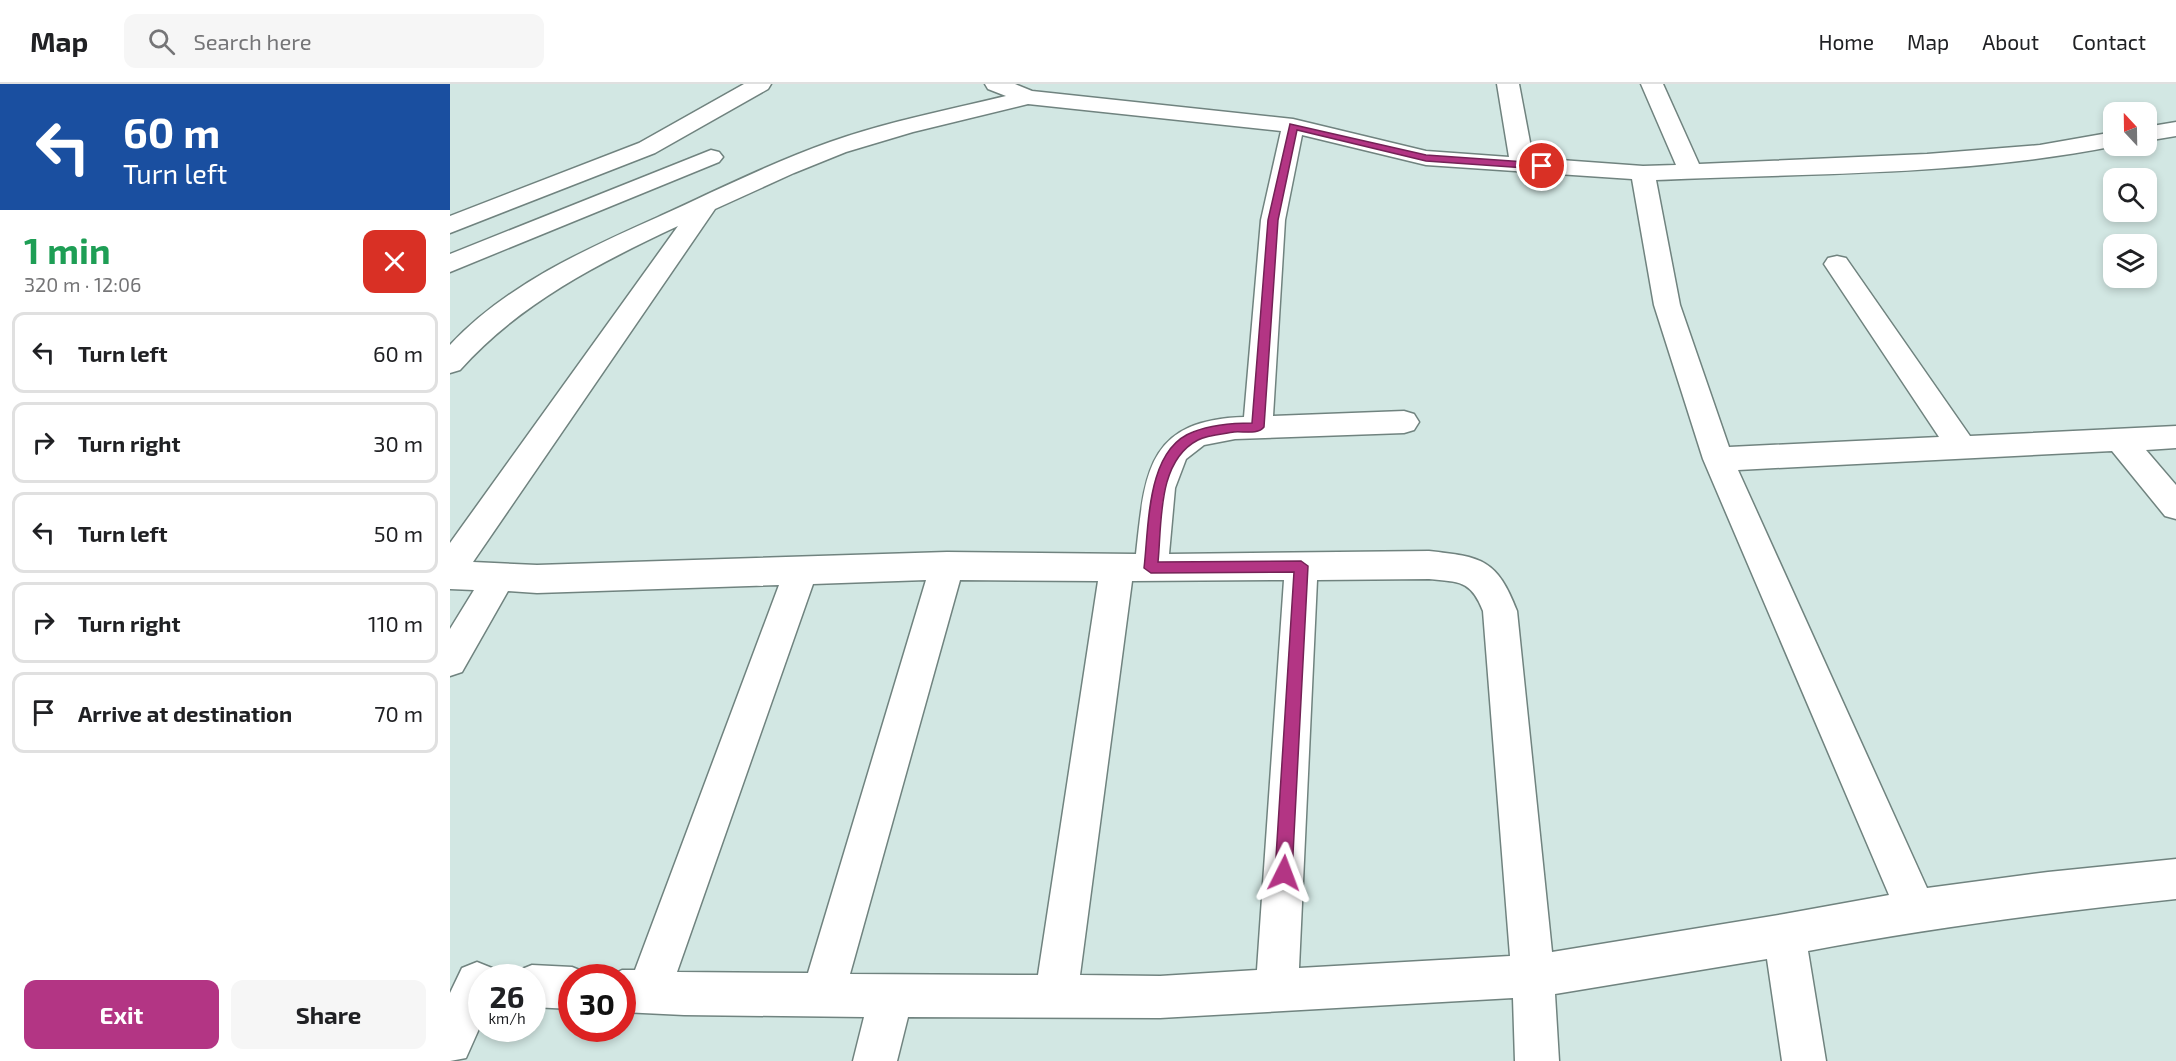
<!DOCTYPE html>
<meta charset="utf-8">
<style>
:root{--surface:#fff;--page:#f6f6f6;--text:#202124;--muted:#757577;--line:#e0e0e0;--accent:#b33584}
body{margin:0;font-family:"Exo 2",sans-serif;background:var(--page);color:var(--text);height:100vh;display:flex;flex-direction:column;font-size:22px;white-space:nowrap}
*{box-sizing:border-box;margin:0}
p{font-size:20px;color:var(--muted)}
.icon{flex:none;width:33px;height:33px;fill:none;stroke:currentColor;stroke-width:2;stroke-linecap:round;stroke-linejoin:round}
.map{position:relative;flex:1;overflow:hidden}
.details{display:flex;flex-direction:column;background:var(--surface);width:450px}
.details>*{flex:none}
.banner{background:#1a4fa0;color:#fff;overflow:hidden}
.needle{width:39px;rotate:338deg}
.controls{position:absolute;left:1653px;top:18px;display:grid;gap:12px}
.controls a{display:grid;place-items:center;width:54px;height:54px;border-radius:12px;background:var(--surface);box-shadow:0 3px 9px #0003;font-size:30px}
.speed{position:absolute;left:18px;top:880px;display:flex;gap:12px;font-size:30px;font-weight:700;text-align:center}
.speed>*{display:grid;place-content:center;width:78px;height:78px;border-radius:50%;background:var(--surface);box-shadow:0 3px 9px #0003;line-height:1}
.speed small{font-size:15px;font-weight:400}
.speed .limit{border:9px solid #d22;background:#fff;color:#111}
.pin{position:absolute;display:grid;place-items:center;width:51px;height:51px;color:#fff;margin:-26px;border:3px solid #fff;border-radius:50%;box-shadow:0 2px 6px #0007}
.me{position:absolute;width:66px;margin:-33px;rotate:3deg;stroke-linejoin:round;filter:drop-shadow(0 0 4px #0008)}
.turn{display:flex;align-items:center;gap:21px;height:126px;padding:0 24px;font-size:27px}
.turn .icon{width:78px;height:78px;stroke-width:2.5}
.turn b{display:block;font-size:42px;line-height:51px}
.round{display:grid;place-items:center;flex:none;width:63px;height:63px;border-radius:12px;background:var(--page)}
.overview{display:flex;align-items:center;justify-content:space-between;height:102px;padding:0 24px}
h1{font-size:36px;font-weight:700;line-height:45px;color:#1e9e55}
.button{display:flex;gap:12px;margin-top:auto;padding:12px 24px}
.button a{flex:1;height:69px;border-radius:12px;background:var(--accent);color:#fff;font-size:24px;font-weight:700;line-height:69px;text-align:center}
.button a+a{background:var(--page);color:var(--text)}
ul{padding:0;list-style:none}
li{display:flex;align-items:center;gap:18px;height:81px;margin:0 12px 9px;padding:0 12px;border:3px solid var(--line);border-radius:12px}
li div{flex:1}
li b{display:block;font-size:22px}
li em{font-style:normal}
header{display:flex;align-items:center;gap:36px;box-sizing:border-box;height:84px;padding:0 30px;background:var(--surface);border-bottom:2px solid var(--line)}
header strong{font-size:28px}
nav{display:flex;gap:33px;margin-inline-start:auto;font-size:21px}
.search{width:420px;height:54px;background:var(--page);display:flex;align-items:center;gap:15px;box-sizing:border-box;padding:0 21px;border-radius:12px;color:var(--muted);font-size:22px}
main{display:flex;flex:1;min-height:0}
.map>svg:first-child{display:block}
</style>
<header>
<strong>Map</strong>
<div class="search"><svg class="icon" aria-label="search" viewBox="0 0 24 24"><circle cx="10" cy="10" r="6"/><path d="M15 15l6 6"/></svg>Search here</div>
<nav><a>Home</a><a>Map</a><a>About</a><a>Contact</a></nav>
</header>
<main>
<section class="details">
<div class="banner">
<div class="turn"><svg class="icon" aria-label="left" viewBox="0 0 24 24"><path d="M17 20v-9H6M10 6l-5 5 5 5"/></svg><div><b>60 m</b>Turn left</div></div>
</div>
<div class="overview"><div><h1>1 min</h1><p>320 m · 12:06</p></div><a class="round" style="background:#d93025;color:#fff"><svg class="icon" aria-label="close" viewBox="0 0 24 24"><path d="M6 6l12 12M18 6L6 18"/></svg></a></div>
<ul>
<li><svg class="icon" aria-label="left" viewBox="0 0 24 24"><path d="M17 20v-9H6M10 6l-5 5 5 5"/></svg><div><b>Turn left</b></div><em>60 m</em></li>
<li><svg class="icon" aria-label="right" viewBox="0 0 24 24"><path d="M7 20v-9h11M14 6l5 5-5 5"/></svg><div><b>Turn right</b></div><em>30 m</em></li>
<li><svg class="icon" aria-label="left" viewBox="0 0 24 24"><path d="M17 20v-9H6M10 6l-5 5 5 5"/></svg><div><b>Turn left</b></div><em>50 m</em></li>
<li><svg class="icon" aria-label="right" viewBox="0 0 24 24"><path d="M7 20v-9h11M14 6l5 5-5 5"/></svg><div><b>Turn right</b></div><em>110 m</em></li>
<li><svg class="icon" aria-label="arrive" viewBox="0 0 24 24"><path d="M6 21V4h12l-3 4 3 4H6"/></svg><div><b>Arrive at destination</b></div><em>70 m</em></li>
</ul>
<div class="button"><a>Exit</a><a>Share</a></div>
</section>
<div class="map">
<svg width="1726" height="977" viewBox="0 0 1726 977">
<rect width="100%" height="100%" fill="#d2e7e3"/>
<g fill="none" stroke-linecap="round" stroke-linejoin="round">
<defs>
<path id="minor" d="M294,0H321L318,5L205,69L0,149V132L189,59Z
M535,0H565L582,7L843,35L976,67L1059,73L1047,0H1069L1083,74L1193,82L1226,81L1191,0H1213L1249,80L1477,70L1590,61L1664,48V62H1665C1515,92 1359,89 1206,96L1230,221L1279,363L1489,353L1374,180L1378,174L1387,172L1396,174L1520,352L1726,342V364L1696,366L1726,401V435L1715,432L1662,367L1288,386L1477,804L1598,788L1726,775V815C1601,828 1481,844 1358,867L1376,977H1332L1317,875L1105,910L1109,977H1065L1063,914L710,934L458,933L447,977H403L414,933L234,931L172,928V894H156L172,886H185L329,501L87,509L58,507L12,588L0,592V545L24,506L0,505V459L228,142C147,180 70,219 10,286L0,289V261C56,201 134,166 208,133C265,107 321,79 380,58C437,38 497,26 556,12L538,5ZM578,20L831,47L811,136L794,333C696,336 695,390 686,470L497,468L87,481L23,478L265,125L344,89L396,68L463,48ZM852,51L976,81L1182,95L1204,221L1253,375L1439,811L1334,830L1102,868L1067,527C1047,475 1032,473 979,467L719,470L725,404L736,375L754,361L785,355L954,349L964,346L969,338L964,330L954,327L823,332L835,136ZM979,495C1009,498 1021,496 1033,527L1060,872L849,884L867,496ZM476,496L358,889L227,888L363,500ZM510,496L648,497L588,891L400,890ZM834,496L807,886L710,892L630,891L682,497Z
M1726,38V52L1696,57V43Z
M261,66L269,68L273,73L269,78L0,188V170Z
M27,878L42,884L46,894H32V938L16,974L0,977V909L12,884Z
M82,881L122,883L137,889L139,894H122V925L82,923V894H64L67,887Z"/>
</defs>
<use href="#minor" stroke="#70837f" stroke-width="3"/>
<use href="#minor" fill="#fff" fill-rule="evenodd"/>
</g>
<path fill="#b33584" stroke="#742256" stroke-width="1.5" d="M840,40L976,71L1092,79L1097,82L1092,85L976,77L847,46L828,136L814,343C808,351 793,347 784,348C773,350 757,351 748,356C707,377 712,439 708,478L851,477L858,482L842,789L840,794L834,797L828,794L825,789L844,488L701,489L694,484C699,443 696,365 743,348C761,341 783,339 802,339L818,136Z"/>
</svg>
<div class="controls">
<a><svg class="needle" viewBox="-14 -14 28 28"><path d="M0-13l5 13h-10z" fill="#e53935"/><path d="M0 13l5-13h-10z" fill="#757577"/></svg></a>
<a><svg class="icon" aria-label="search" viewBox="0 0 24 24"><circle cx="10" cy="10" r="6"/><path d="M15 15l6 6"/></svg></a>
<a><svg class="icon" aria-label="layers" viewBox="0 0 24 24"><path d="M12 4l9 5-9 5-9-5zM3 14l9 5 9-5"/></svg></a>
</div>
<div class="speed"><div>26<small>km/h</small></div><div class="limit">30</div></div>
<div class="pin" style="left:1092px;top:82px;background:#d93025"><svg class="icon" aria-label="arrive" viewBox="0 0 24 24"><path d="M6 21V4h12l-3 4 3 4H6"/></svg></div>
<svg class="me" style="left:834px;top:789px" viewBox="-20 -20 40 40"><path d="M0-17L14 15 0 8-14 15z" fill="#b33584" stroke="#fff" stroke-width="4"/></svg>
</div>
</main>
